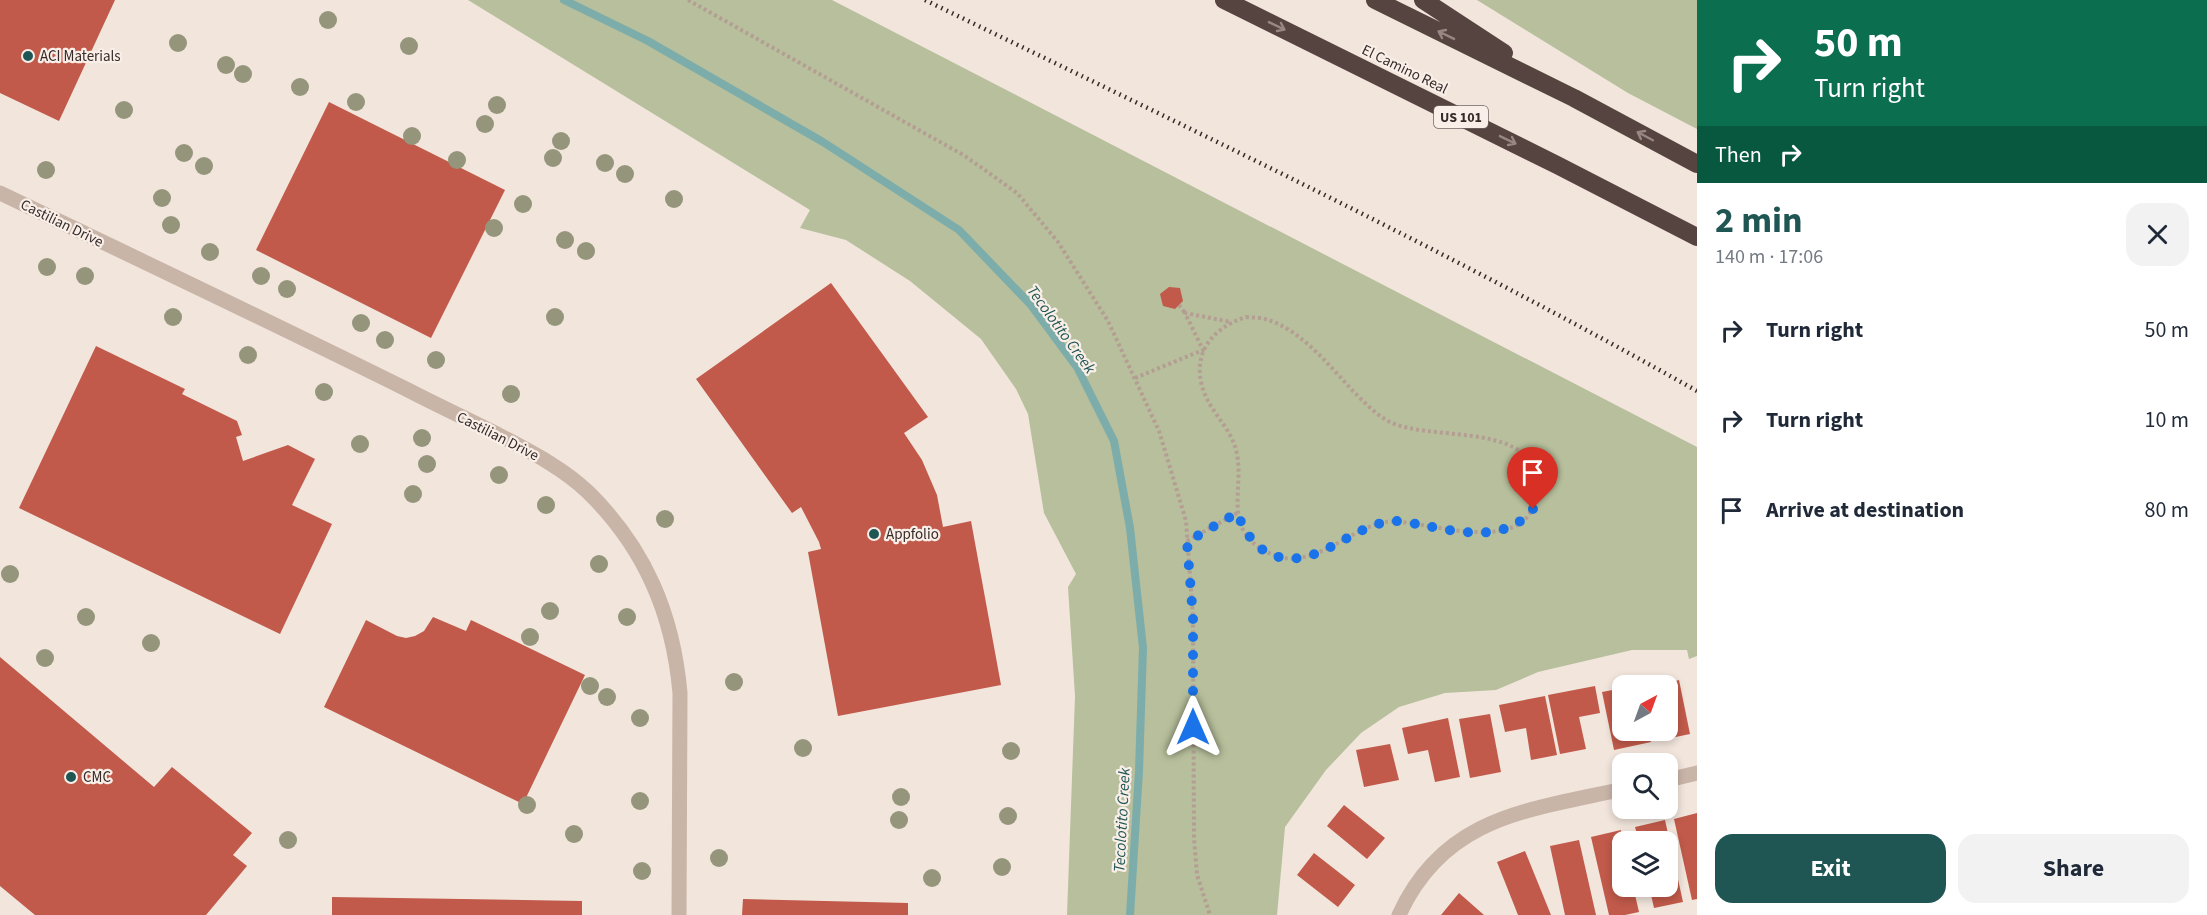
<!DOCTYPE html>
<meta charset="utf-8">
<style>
:root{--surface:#fff;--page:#f2f2f3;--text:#1f2937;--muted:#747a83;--accent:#1f5653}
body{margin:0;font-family:"Source Sans 3",sans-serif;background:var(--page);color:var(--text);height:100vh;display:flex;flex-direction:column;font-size:22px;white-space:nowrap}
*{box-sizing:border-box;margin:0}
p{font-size:20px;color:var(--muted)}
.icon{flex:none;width:33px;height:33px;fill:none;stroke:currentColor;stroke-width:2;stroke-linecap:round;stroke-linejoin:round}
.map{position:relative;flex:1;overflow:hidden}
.side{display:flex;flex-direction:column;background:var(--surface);width:510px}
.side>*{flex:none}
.top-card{background:#0b6e4f;color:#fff;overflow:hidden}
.needle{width:39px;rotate:41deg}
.tools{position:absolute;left:1612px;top:675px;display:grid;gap:12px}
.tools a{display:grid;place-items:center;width:66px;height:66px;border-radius:12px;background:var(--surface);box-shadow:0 3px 9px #0003;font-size:30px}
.pin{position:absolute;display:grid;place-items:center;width:51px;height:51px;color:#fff;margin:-62px -26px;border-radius:50% 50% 50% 0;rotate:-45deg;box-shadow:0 0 6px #0007}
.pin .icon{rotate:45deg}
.me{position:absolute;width:66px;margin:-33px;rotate:0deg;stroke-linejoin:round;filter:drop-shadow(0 0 4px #0008)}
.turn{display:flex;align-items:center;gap:21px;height:126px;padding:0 18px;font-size:27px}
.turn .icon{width:78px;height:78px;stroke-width:2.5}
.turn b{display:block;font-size:42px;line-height:51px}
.then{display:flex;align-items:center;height:57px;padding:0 18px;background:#0003;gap:12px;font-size:22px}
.round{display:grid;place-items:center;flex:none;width:63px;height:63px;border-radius:18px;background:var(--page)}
.overview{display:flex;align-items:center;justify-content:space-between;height:102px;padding:0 18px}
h1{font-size:36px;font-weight:700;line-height:45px;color:var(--accent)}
.button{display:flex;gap:12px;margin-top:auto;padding:12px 18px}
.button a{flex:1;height:69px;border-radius:18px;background:var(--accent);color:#fff;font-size:24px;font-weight:700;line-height:69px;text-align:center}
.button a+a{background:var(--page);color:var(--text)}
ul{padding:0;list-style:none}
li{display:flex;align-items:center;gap:18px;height:90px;padding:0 18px}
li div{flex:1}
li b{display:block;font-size:22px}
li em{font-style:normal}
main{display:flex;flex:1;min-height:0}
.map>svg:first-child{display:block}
</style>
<main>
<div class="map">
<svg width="1697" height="915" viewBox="0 0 1697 915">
<rect width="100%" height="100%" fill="#f1e5dc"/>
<path fill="#b7bf9c" d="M468,0H832L1697,447V656L1689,659L1687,650H1632L1538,672L1496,690L1445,693L1399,707L1361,733L1326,770L1285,827L1277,915H1067L1075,696L1068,587L1076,574L1044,513L1028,414L1016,389L981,339L910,281L846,240L800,228L810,210Z
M1477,0H1697V129L1628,93Z"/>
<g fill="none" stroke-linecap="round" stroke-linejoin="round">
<path stroke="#7cadaa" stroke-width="8" d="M564,0L648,41L823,142L959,230L1031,305L1077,367L1114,441L1130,528L1143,648L1139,771L1130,915"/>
</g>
<path fill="#c15a4a" d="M0,0H115L59,121L0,93Z
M329,102L505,190L431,338L256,250Z
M831,283L928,417L904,433L922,460L937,495L943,527L971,521L1001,685L838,716L808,552L821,549L819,542L801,507L792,513L696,379Z
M1169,287L1180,288L1183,301L1175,309L1163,306L1160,294Z
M96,346L185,389L182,394L237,421L242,435L236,437L243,461L288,445L315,459L292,505L332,524L280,634L19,508Z
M433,617L466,631L471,620L585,675L523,804L324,707L366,620L397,636L406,638L415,636L424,631Z
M0,657L154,787L172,767L252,833L233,855L247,866L206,915H35L0,886Z
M1679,680L1690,734L1666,739L1664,730H1668V686L1660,685Z
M1595,686L1600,713L1579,717L1586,749L1560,754L1548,695Z
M1623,688V730H1648L1651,742L1614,750L1602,692Z
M1545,696L1557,755L1531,760L1526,728L1505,732L1499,705Z
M1490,714L1501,772L1470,778L1459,719Z
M1448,718L1460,777L1435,782L1428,750L1408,754L1402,728Z
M1390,744L1399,780L1364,787L1356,750Z
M1344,805L1385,838L1367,859L1327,826Z
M1697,813V899L1692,900L1674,819Z
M1665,820L1683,902L1654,908L1649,886H1668V842H1639L1635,827Z
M1621,830L1623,841V886H1633L1639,912L1625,915H1609L1591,837Z
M1579,840L1596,915H1565L1550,846Z
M1525,851L1551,915H1518L1497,862Z
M1314,853L1355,885L1338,907L1297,875Z
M1459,893L1484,915H1441Z
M332,897L582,901V915H332Z
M743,899L908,903V915H742Z"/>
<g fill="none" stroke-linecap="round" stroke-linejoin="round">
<path stroke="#b49e93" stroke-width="4" stroke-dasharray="3 3" stroke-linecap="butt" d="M688,0L965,156L1017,193L1058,242L1108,321L1159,431L1186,521L1193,617L1194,838L1197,875L1210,915
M1179,305L1185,313
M1246,317C1252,318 1259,317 1265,319C1299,328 1329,365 1352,390C1363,401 1374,413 1388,421C1427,442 1524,422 1536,475C1538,485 1536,494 1534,503C1523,550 1441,527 1410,523C1403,522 1393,521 1386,522C1346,529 1310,575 1267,552C1220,528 1246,487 1236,450C1231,430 1215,416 1206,397C1189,359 1208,329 1246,317Z
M1135,378L1203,350L1185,313L1231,322
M1187,541L1237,513"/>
<path stroke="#c9b4a8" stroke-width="15" d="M0,193C136,258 273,323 408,390C437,405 467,419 497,434C529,451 562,467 588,492C645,548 673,614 680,693L679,915
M1668,780L1697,773
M1399,915C1444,816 1529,810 1623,789"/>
<path stroke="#564440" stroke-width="18" d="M1224,0L1557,165L1697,237
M1375,0L1574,98L1697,164
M1423,0L1504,53"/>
<path stroke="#362b28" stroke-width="4.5" stroke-dasharray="1.5 4.5" stroke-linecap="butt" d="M925,0C1184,126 1445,249 1697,391"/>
</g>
<g fill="#95957c">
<circle cx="328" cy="20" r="9"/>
<circle cx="178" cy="43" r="9"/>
<circle cx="409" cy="46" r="9"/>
<circle cx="226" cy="65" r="9"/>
<circle cx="243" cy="74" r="9"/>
<circle cx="300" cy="87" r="9"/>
<circle cx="356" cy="102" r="9"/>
<circle cx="497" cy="105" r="9"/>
<circle cx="124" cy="110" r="9"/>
<circle cx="485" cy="124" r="9"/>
<circle cx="412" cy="136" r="9"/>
<circle cx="561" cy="141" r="9"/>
<circle cx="184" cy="153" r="9"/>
<circle cx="553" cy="158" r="9"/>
<circle cx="457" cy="160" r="9"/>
<circle cx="605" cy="163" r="9"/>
<circle cx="204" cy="166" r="9"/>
<circle cx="46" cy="170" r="9"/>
<circle cx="625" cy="174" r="9"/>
<circle cx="162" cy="198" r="9"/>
<circle cx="674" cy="199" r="9"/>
<circle cx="523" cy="204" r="9"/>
<circle cx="171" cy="225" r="9"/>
<circle cx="494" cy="228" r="9"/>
<circle cx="565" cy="240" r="9"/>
<circle cx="586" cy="251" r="9"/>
<circle cx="210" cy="252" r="9"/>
<circle cx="47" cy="267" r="9"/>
<circle cx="85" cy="276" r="9"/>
<circle cx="261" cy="276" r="9"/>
<circle cx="287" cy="289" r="9"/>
<circle cx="173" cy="317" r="9"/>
<circle cx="555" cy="317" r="9"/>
<circle cx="361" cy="323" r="9"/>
<circle cx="385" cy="340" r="9"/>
<circle cx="248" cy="355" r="9"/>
<circle cx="436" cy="360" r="9"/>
<circle cx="324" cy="392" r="9"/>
<circle cx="511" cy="394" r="9"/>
<circle cx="422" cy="438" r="9"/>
<circle cx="360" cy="444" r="9"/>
<circle cx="427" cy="464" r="9"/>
<circle cx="499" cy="475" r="9"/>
<circle cx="413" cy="494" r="9"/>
<circle cx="546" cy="505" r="9"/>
<circle cx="665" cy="519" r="9"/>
<circle cx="599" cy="564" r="9"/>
<circle cx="10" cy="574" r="9"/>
<circle cx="550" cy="611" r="9"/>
<circle cx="86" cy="617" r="9"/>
<circle cx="627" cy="617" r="9"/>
<circle cx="530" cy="637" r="9"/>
<circle cx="151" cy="643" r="9"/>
<circle cx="45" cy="658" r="9"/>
<circle cx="734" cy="682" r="9"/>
<circle cx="590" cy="686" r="9"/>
<circle cx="607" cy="697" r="9"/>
<circle cx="640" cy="718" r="9"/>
<circle cx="803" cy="748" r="9"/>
<circle cx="1011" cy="751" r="9"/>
<circle cx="901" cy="797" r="9"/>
<circle cx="640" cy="801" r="9"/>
<circle cx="527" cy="805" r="9"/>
<circle cx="1008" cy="816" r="9"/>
<circle cx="899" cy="820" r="9"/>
<circle cx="574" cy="834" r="9"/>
<circle cx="288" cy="840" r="9"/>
<circle cx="719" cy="858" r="9"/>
<circle cx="1002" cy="867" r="9"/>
<circle cx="642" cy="871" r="9"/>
<circle cx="932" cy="878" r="9"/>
</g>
<defs><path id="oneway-shaft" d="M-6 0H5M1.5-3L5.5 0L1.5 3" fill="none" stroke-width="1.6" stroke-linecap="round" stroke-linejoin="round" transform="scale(1.5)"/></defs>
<g stroke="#978883">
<use href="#oneway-shaft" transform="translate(1277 26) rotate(26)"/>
<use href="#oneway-shaft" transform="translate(1446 35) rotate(-154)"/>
<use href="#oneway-shaft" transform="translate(1645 136) rotate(-152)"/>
<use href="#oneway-shaft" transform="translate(1508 140) rotate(26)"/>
</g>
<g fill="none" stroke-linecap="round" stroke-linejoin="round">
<path stroke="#1a73e8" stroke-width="10" stroke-dasharray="0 18" d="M1193,727V617L1187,542L1237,513C1246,534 1256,551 1279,557C1319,566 1349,529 1386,522C1399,519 1414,524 1427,526C1463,533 1507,542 1533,509"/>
</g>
<g fill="#1f5653" stroke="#f9efe8" stroke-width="2">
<circle cx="28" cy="56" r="6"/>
<circle cx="874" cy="534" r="6"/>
<circle cx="71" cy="777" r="6"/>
</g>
<g text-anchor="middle" stroke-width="4.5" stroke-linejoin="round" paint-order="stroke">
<rect fill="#f9efe8" stroke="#706662" stroke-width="1.5" x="1434" y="106" width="54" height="22" rx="4.5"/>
<g font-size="14" font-weight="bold" fill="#362b28">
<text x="1461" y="122">US 101</text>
</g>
<g font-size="15" fill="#362b28" stroke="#f9efe8" text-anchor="start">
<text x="40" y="61">ACI Materials</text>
<text x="886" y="539">Appfolio</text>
<text x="83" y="782">CMC</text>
</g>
<g font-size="15" fill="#362b28" stroke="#f9efe8">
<text transform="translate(1405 69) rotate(26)" y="5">El Camino Real</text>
<text transform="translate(62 223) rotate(26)" y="5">Castilian Drive</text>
<text transform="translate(498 436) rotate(27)" y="5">Castilian Drive</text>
</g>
<g font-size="16" font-style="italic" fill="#1f5653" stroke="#f9efe8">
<text transform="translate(1062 329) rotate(54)" y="6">Tecolotito Creek</text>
<text transform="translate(1121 820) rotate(-87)" y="6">Tecolotito Creek</text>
</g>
</g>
</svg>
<div class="tools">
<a><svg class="needle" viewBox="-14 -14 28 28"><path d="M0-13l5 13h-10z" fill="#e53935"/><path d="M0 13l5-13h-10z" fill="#747a83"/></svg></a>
<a><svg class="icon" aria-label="search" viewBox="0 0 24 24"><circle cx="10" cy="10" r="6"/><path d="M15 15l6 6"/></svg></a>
<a><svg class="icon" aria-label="layers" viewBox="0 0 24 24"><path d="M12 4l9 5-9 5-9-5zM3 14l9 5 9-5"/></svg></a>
</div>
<div class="pin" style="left:1533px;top:509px;background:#d93025"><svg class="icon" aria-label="arrive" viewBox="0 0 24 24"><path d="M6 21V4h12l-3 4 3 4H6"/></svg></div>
<svg class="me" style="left:1193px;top:727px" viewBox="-20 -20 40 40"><path d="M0-17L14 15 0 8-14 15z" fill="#1a73e8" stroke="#fff" stroke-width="4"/></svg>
</div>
<section class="side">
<div class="top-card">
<div class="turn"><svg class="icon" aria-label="right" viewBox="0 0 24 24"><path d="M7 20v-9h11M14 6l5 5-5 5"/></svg><div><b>50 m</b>Turn right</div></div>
<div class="then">Then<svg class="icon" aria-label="right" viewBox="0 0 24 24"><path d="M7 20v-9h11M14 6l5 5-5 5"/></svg></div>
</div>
<div class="overview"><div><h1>2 min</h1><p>140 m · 17:06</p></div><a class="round"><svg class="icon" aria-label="close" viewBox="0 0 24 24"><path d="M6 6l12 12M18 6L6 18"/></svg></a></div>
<ul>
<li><svg class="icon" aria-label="right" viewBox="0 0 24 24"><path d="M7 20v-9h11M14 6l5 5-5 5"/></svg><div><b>Turn right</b></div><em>50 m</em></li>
<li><svg class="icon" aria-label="right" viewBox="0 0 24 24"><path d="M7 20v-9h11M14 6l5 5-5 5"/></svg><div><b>Turn right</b></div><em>10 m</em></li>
<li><svg class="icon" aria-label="arrive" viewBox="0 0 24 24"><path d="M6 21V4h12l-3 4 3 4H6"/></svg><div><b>Arrive at destination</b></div><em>80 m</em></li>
</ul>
<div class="button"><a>Exit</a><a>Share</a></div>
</section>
</main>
